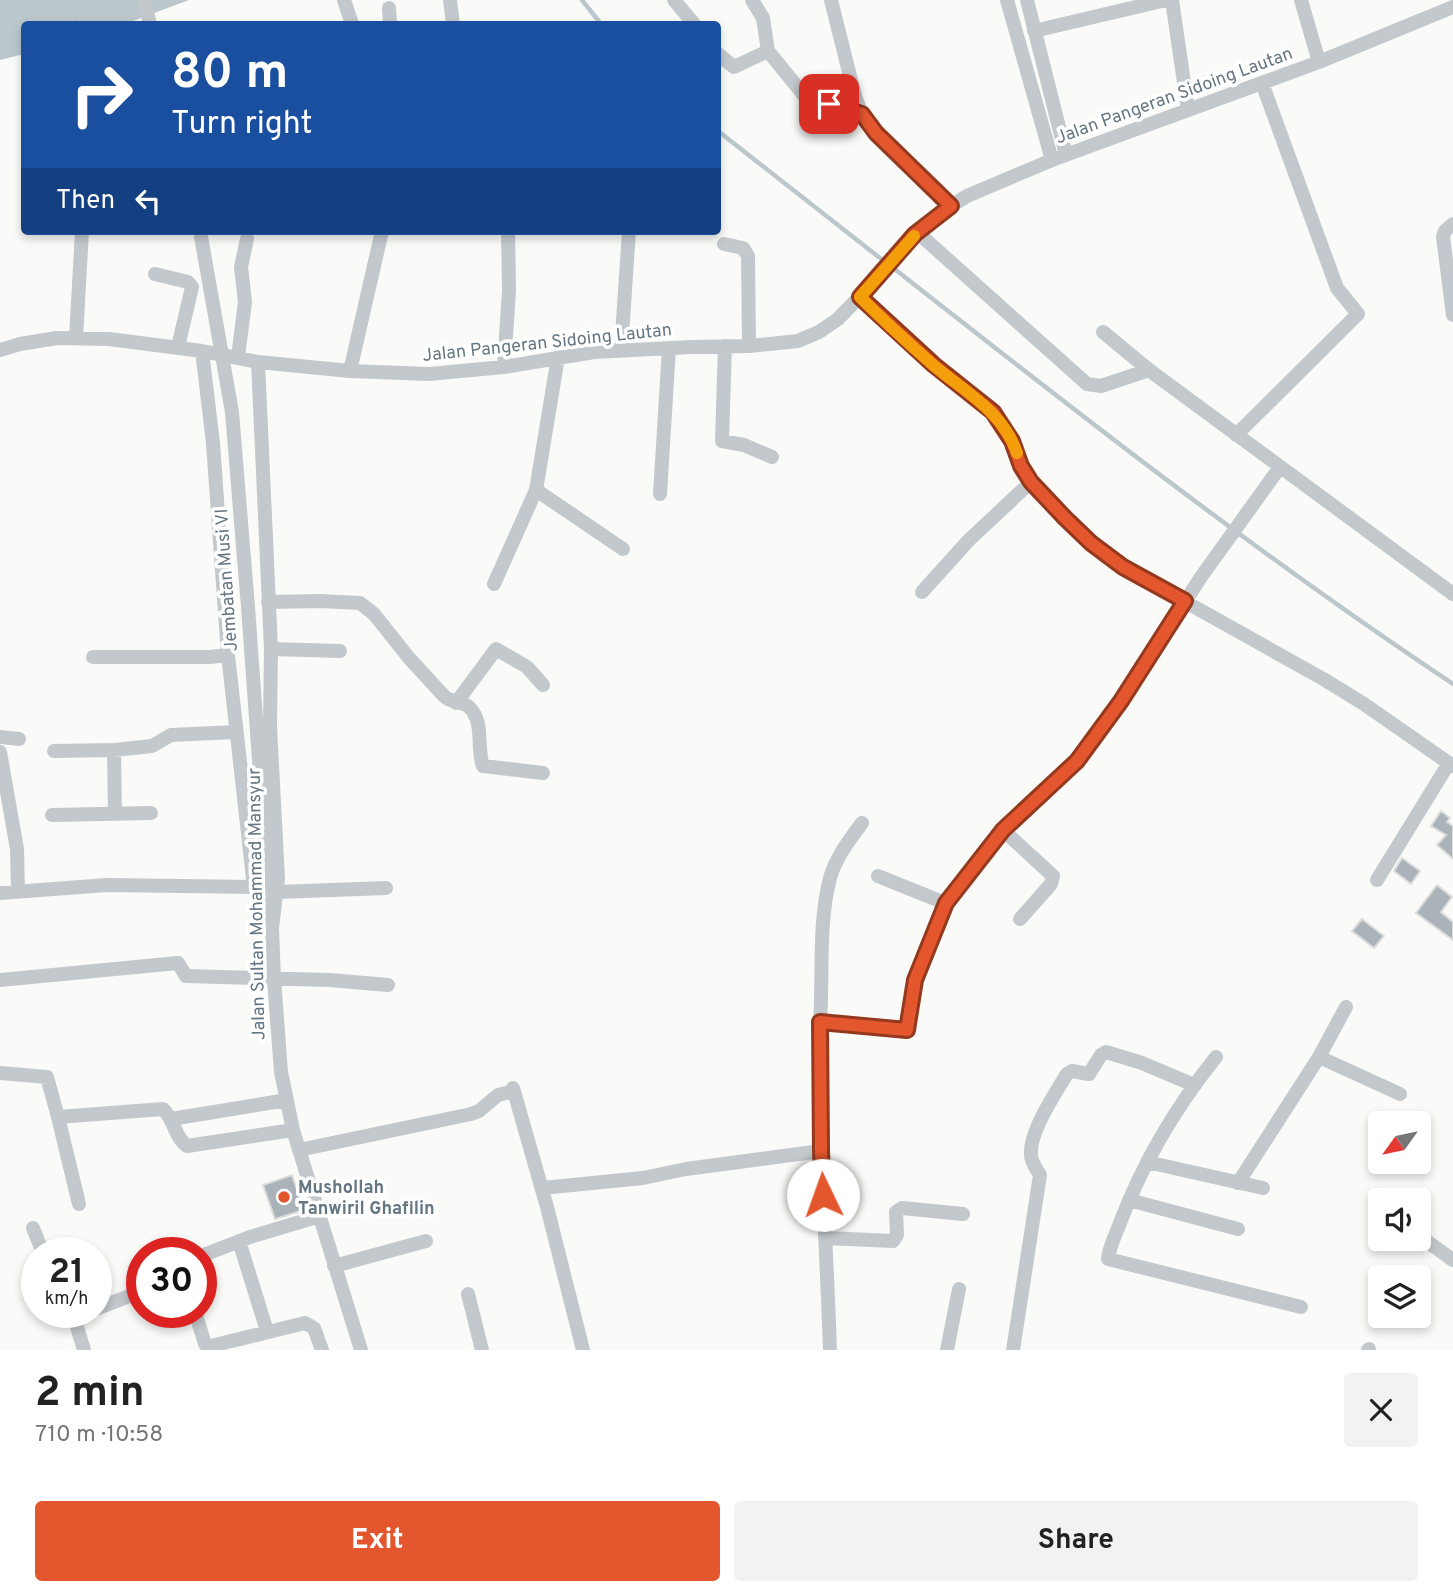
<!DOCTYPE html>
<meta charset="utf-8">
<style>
:root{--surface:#fff;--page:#f2f2f2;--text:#222;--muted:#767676;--accent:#e4572e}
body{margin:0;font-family:Overpass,sans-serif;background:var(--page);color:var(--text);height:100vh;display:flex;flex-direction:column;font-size:26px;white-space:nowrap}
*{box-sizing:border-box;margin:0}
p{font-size:23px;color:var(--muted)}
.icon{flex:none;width:38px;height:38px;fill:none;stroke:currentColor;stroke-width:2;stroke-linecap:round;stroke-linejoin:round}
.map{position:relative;height:1350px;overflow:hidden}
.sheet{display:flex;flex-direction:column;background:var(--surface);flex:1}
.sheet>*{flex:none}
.banner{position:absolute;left:21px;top:21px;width:700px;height:214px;border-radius:7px;box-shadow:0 4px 10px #0003;background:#1a4fa0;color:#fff;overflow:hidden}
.needle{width:46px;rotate:237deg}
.tools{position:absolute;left:1368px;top:1111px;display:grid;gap:14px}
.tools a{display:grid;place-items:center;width:63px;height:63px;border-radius:7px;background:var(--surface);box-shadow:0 4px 10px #0003;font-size:35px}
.speed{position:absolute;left:21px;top:1237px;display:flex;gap:14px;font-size:35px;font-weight:700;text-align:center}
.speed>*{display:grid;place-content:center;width:91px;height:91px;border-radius:50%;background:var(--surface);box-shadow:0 4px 10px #0003;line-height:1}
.speed small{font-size:18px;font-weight:400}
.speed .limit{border:10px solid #d22;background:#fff;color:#111}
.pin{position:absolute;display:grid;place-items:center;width:60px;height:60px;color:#fff;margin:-30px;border-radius:14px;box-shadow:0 4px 10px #0006}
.me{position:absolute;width:77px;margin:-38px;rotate:357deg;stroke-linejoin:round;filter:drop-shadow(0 0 5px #0008)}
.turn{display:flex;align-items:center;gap:24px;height:147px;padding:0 35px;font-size:32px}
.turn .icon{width:91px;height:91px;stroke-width:2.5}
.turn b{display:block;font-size:49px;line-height:60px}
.then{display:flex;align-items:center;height:66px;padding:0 35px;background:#0003;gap:14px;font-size:26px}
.round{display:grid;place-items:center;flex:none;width:74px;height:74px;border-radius:7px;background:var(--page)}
.overview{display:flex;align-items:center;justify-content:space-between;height:119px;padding:0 35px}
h1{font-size:42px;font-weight:700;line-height:52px}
.cta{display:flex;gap:14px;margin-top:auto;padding:14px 35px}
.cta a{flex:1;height:80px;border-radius:7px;background:var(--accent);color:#fff;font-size:28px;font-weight:700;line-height:80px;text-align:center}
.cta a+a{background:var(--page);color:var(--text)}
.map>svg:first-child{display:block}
</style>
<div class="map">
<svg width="1453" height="1350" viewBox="0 0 1453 1350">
<rect width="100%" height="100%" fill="#fafaf8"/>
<path fill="#bbc7cb" d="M0,0H189L125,24H24V54L0,60Z"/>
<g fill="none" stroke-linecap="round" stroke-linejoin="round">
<path stroke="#bbc7cb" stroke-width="4.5" d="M582,0L601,24
M718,131L885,262
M892,267C1075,411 1259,555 1453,684"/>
</g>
<path fill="#aab3b9" stroke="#dcdcda" stroke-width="2" d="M1441,811L1450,818L1447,822L1453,826V859L1437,845L1446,835L1431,826Z
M1402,858L1420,871L1411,884L1394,871Z
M1437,885L1452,897L1441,912L1453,922V940L1416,913Z
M1362,919L1384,936L1374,948L1352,931Z
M292,1175L304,1210L275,1219L263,1185Z"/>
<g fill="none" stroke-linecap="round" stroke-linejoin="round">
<path stroke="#bbbfc2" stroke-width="2.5" stroke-dasharray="3.5 3.5" stroke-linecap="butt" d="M76,17L77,24"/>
<path stroke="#c3c8cc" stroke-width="14" d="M144,0L150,24
M344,0L352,24
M450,0L453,24
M674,0L694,24
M752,0L763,18L768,51L803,94L862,114
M831,0L855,96L862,114L876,133L951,206
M1007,0L1052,160
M1027,0L1066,155
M1172,0L1188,110
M1301,0L1319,62
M389,8L390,24
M1034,31L1166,0
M718,54L734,67L768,51
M1453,224L1445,231L1443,237L1453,315
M917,232L1087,384L1101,386L1149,370L1453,594
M724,244L743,248L748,256L749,346
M155,274L188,282L192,287L178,347
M860,297L934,365L993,412L1006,430L1021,466L1031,482L969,540L922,592
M1103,332L1149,370
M76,338L82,231
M725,346L722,441L744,445L772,457
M0,350L20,344L57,338L109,339L202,351L258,362L350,371L429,374L504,367L594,352L692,347L749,346L798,341L819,332L838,319L871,285L915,234L951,206L967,196L1052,160L1319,62L1453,7
M621,350L629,231
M202,351L213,443L228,655L254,887L272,927
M238,357L245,302L241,267L247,239
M258,362L271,649L270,726L278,879L272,928L274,979L281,1072L293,1130L361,1350
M504,367L509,290L508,231
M350,371L382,231
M1236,435L1358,314L1337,288L1262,83
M1031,482L1065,518L1091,543L1123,567L1325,680L1364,704L1453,766
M536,490L623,549
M660,494L669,348
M494,584L536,490L558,357
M268,602L320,601L360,603L374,614L409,658L444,696C451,703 462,701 469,707C485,722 476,748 483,766L543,773
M248,607L270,913
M271,649L340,651
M93,657H210L228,655
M456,703L496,649L527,667L543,685
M0,737L19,739
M114,750L115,814
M54,751L114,750L152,746L171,735L236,732
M0,752L17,849L18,891
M52,815L151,813
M1003,830L1053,876L1051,884L1020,919
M878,876L945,903
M1377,880L1449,763
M278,892L386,888
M0,893L107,885L254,887
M0,980L178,963L186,976L330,980L388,985
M820,1022L907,1030L915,980L945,903L1003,830L1077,761L1121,701L1201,577L1280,467
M1216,1057C1176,1107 1143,1162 1120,1223C1116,1234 1109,1247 1108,1259L1301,1307
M1319,1057L1400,1094
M0,1073L47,1077L58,1117L163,1109C174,1119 175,1138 187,1146L293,1130
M513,1088L547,1207L583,1350
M58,1117L79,1204
M171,1119L287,1100
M299,1150L471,1114L479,1111L498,1095L514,1091
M1147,1162L1263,1188
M1238,1183L1319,1057L1346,1007
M542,1188L643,1178L686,1169L821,1151
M1129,1200L1238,1229
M33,1228L43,1253
M1421,1237L1453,1260
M826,1238L893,1241L897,1235L896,1212L902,1208L963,1214
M239,1241L267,1331
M201,1256L250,1237L320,1216
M334,1266L426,1241
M468,1294L482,1350
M96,1309L142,1291
M195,1312L205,1344L211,1346L305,1323L314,1328L322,1350
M74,1317L84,1350
M830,1350C826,1233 817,1116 821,999C822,959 820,916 830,878C836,857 850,839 862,823
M947,1350L959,1289
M1013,1350L1040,1175C1037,1169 1031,1163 1031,1155C1029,1133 1055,1093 1067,1074L1072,1071L1089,1074L1101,1055L1106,1052L1142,1063L1194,1085
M1368,1350L1369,1349"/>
<path stroke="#c3c8cc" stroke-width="14" d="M200,231L232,412L248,607"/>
</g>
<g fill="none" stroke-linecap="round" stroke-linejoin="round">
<defs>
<path id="route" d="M823,1195L821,1151L820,1022L907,1030L915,980L946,903L1003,830L1077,761L1121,701L1185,601L1123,567L1091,543L1065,518L1031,482L1021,466L1012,441L993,412L934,365L860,297L915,234L951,206L876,133L862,114L829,104"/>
</defs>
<use href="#route" stroke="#94391e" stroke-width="18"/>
<use href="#route" stroke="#e4572e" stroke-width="12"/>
<path stroke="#f59e0b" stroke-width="12" d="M914,236L860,297C883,320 907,342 932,364C963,391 1003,411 1017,453"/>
</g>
<circle fill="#e4572e" stroke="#fff" stroke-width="2.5" cx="284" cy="1197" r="7"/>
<g text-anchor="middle" stroke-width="7" stroke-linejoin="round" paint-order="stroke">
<g font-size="18" fill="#657683" stroke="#fff">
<text transform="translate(1174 95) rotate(-20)" y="6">Jalan Pangeran Sidoing Lautan</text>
<text transform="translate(547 342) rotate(-6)" y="6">Jalan Pangeran Sidoing Lautan</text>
<text transform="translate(226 580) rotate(-94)" y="6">Jembatan Musi VI</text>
<text transform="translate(256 904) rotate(-91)" y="6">Jalan Sultan Mohammad Mansyur</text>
</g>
<g font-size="18" font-weight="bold" fill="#657683" stroke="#fff" text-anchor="start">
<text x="298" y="1193">Mushollah<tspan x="298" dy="21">Tanwiril Ghafilin</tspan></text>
</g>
</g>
</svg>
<div class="tools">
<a><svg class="needle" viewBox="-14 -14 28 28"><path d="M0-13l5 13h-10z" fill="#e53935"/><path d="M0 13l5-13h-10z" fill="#767676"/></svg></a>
<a><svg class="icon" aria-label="sound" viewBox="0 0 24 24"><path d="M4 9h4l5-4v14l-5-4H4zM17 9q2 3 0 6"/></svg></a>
<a><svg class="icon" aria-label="layers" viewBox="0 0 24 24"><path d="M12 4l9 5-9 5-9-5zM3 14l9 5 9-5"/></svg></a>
</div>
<div class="speed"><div>21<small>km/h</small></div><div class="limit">30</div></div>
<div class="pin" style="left:829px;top:104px;background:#d93025"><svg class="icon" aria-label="arrive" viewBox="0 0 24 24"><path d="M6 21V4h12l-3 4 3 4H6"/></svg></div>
<svg class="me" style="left:823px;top:1195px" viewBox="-20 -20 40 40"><circle r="19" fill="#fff"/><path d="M0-13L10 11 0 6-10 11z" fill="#e4572e"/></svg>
<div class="banner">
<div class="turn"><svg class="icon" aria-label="right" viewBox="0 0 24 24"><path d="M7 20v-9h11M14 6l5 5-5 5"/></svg><div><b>80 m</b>Turn right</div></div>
<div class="then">Then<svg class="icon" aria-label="left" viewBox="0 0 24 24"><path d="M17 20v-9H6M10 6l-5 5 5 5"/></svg></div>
</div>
</div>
<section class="sheet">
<div class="overview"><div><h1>2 min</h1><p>710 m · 10:58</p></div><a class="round"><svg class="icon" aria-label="close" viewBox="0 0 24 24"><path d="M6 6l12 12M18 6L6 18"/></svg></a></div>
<div class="cta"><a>Exit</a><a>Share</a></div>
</section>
